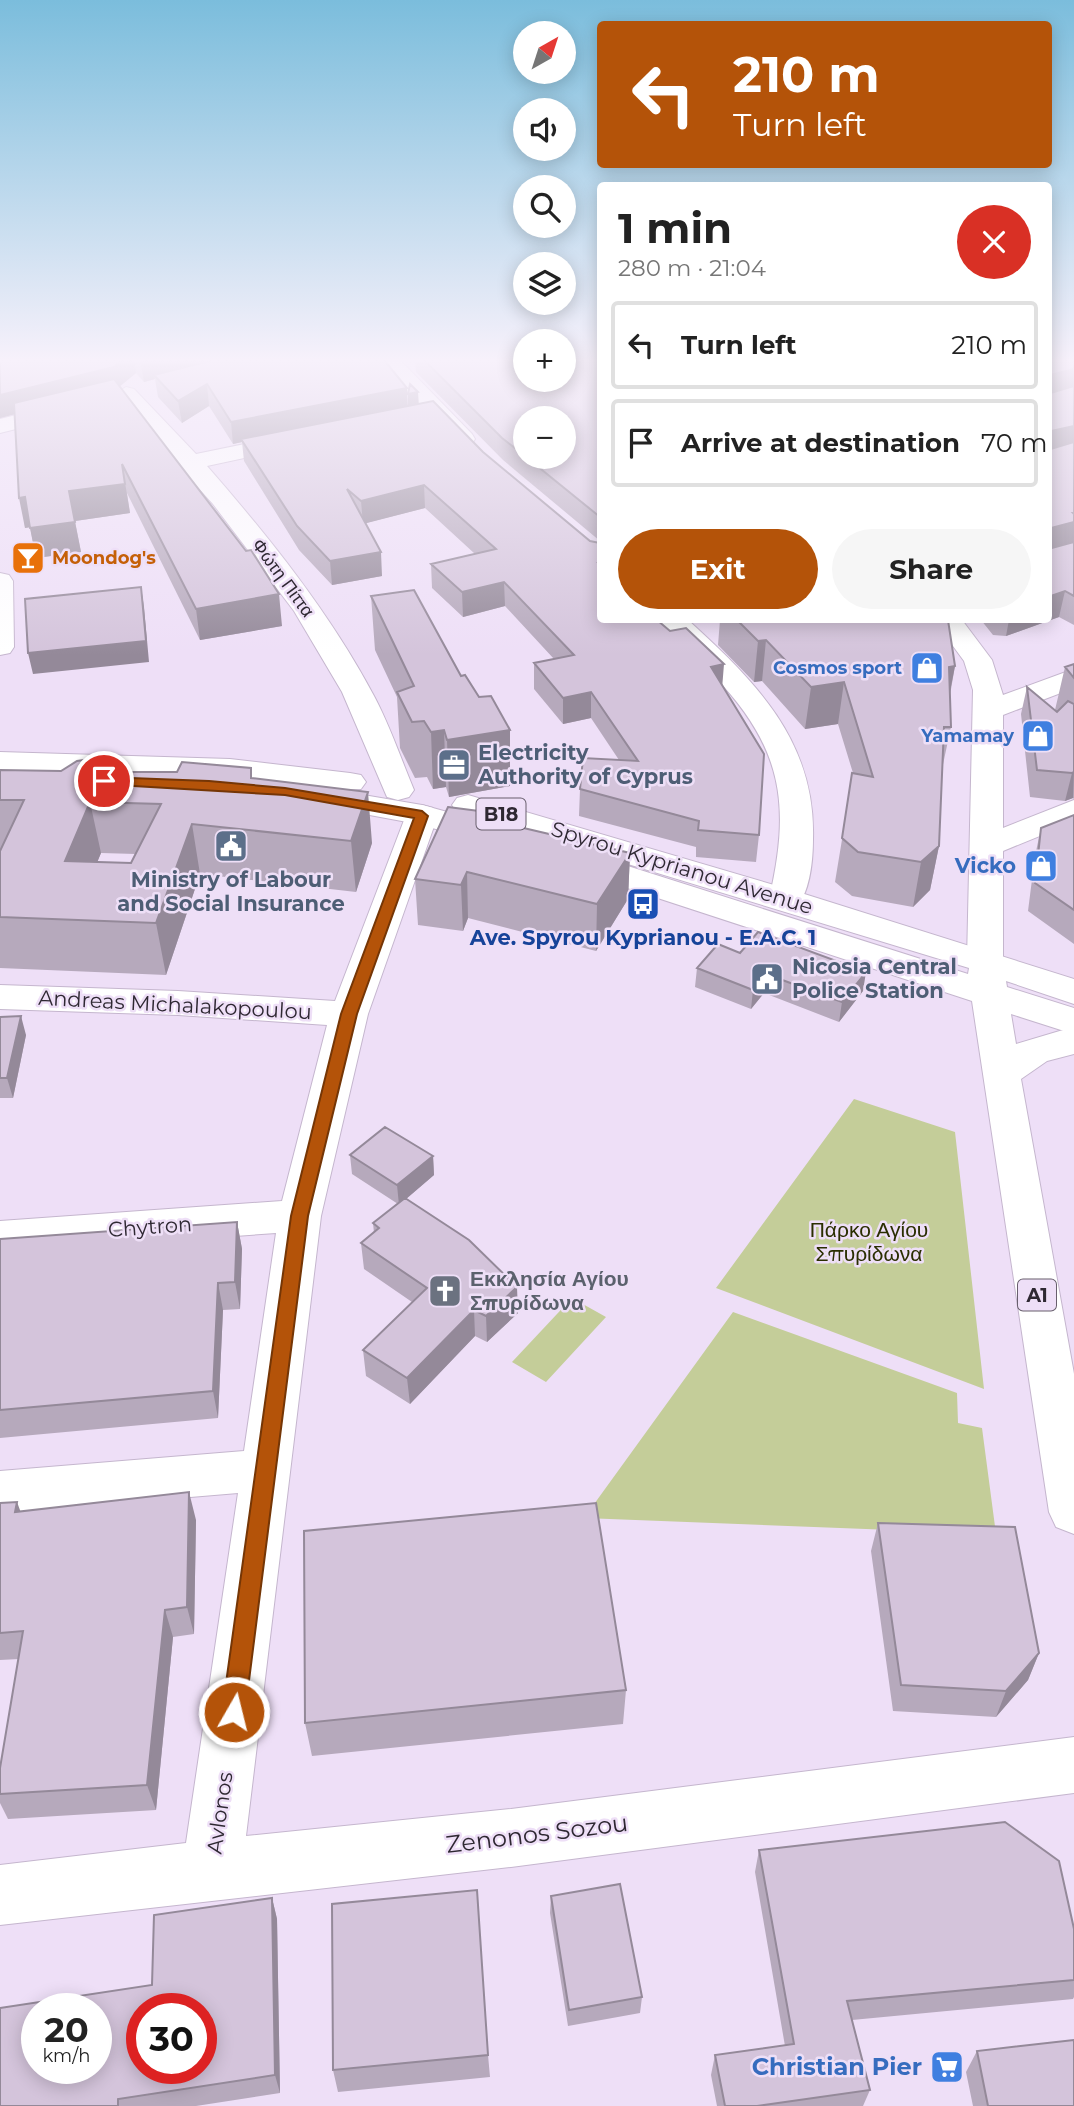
<!DOCTYPE html>
<meta charset="utf-8">
<style>
:root{--surface:#fff;--page:#f6f6f6;--text:#222;--muted:#767676;--line:#e0e0e0;--accent:#b45309}
body{margin:0;font-family:Montserrat,sans-serif;background:var(--page);color:var(--text);height:100vh;display:flex;flex-direction:column;font-size:26px;white-space:nowrap}
*{box-sizing:border-box;margin:0}
p{font-size:23px;color:var(--muted)}
.icon{flex:none;width:38px;height:38px;fill:none;stroke:currentColor;stroke-width:2;stroke-linecap:round;stroke-linejoin:round}
.map{position:relative;flex:1;overflow:hidden}
.panel{position:absolute;left:597px;top:182px;width:455px;height:441px;display:flex;flex-direction:column;background:var(--surface);border-radius:7px;box-shadow:0 4px 18px #0003}
.panel>*{flex:none}
.hud{position:absolute;left:597px;top:21px;width:455px;height:147px;border-radius:7px;box-shadow:0 4px 18px #0003;background:#b45309;color:#fff;overflow:hidden}
.needle{width:46px;rotate:39deg}
.fabs{position:absolute;left:513px;top:21px;display:grid;gap:14px}
.fabs a{display:grid;place-items:center;width:63px;height:63px;border-radius:50%;background:var(--surface);box-shadow:0 4px 18px #0003;font-size:35px}
.speed{position:absolute;left:21px;top:1993px;display:flex;gap:14px;font-size:35px;font-weight:700;text-align:center}
.speed>*{display:grid;place-content:center;width:91px;height:91px;border-radius:50%;background:var(--surface);box-shadow:0 4px 18px #0003;line-height:1}
.speed small{font-size:18px;font-weight:400}
.speed .limit{border:10px solid #d22;background:#fff;color:#111}
.pin{position:absolute;display:grid;place-items:center;width:60px;height:60px;color:#fff;margin:-30px;border:4px solid #fff;border-radius:50%;box-shadow:0 2px 7px #0007}
.me{position:absolute;width:77px;margin:-38px;rotate:8deg;stroke-linejoin:round;filter:drop-shadow(0 0 5px #0008)}
.turn{display:flex;align-items:center;gap:24px;height:147px;padding:0 21px;font-size:32px}
.turn .icon{width:91px;height:91px;stroke-width:2.5}
.turn b{display:block;font-size:49px;line-height:60px}
.round{display:grid;place-items:center;flex:none;width:74px;height:74px;border-radius:37px;background:var(--page)}
.head{display:flex;align-items:center;justify-content:space-between;height:119px;padding:0 21px}
h1{font-size:42px;font-weight:700;line-height:52px}
.button{display:flex;gap:14px;margin-top:auto;padding:14px 21px}
.button a{flex:1;height:80px;border-radius:42px;background:var(--accent);color:#fff;font-size:28px;font-weight:700;line-height:80px;text-align:center}
.button a+a{background:var(--page);color:var(--text)}
ul{padding:0;list-style:none}
li{display:flex;align-items:center;gap:21px;height:88px;margin:0 14px 10px;padding:0 7px;border:4px solid var(--line);border-radius:7px}
li div{flex:1}
li b{display:block;font-size:26px}
li em{font-style:normal}
.map>svg:first-child{display:block}
</style>
<div class="map">
<svg width="1074" height="2106" viewBox="0 0 1074 2106">
<rect width="100%" height="100%" fill="#eedff7"/>
<path fill="#c4cd99" d="M854,1099L955,1132L984,1389L716,1288Z
M572,1298L606,1317L546,1382L512,1362Z
M733,1312L957,1393L958,1423L982,1428L996,1534L584,1518Z"/>
<g fill="none" stroke-linecap="round" stroke-linejoin="round">
<defs>
<path id="minor" d="M378,360H400L472,434L475,439L472,444H456Z
M126,387L134,389L196,454L293,434L301,436L305,441L301,446L207,466C269,537 330,613 374,696C390,726 401,759 414,790L409,797L398,800L387,797L342,692L294,611L213,504L118,399L115,394Z
M64,403L72,405L75,410L72,415L0,433V419Z
M0,573L9,575L13,581L14,647L10,653L0,655Z
M659,620H688C755,681 816,741 813,839C813,860 810,889 798,906L786,909L774,906L769,899C791,806 783,748 715,677C698,659 670,640 659,620Z
M934,620H962L992,660L1003,695L1074,669V688L1003,715V828L1074,800V822L1003,851V961L998,969L985,972L972,969L967,961L973,690L964,661Z
M422,805L433,808L438,815L368,1014L321,1216L246,1836L511,1809L1074,1737V1793L511,1867L0,1925V1865L186,1843L238,1493L0,1513V1471L244,1451L276,1233L0,1253V1221L282,1201L327,1025L178,1015L0,1009V985L178,991L335,1001L406,815L411,808Z"/>
<path id="major" d="M0,752L230,759L350,773L361,775L366,782L361,789L334,790L422,805L505,828L509,835L505,842L493,845L418,824L305,803L300,796L305,789L313,787L230,777L0,770Z
M468,795L798,892L1074,979V1004L1006,981L1007,987L1074,1008V1054L1047,1061L1021,1079L1074,1374V1534L1056,1527L1049,1512L972,1001L569,869L564,862L569,855L581,852L593,855L968,974L969,968L457,812L452,805L457,798ZM1011,1014L1061,1030H1063L1016,1044Z"/>
</defs>
<use href="#minor" stroke="#c5b6ce" stroke-width="2"/>
<use href="#major" stroke="#c5b6ce" stroke-width="2"/>
<use href="#minor" fill="#fff" fill-rule="evenodd"/>
<use href="#major" fill="#fff" fill-rule="evenodd"/>
</g>
<path fill="#b6a9bc" fill-rule="evenodd" d="M0,360H384L408,406V394L419,404L600,620L723,686L759,835L756,862L696,857V847L579,816L580,789L619,760L591,718L563,724L534,689V663L554,659L505,606L463,617L432,588L431,564L475,554L425,508L366,523L382,576L332,585L299,550L244,461L242,442L233,444L209,406L182,423L158,397L155,379L144,382L136,373L119,386L282,626L200,640L127,493L130,513L75,521L81,552L36,558L30,527L25,528L14,414L0,418Z
M415,360H600V541L503,460L416,372Z
M1074,360V625L1059,617L1006,636L993,635L981,620H1048Z
M371,596L461,676L510,730V786L449,797L446,787L433,789L427,777L415,778L400,748L397,697L375,650Z
M720,620H948L955,666L950,695L951,727L942,769L939,846L930,890L913,907L852,896L835,882L853,773L838,724L805,729L762,681L754,682L718,645Z
M1074,664V799L1073,798L1065,801L1030,797L1021,714L1027,687L1055,710L1065,667Z
M251,768L252,778L372,843L356,892L200,874L166,975L0,968V770L120,772H177ZM101,853L136,854L131,863L97,862Z
M1074,815V944L1028,911L1035,856L1041,828Z
M518,816L519,827L630,853L628,899L596,951L468,918L463,931L418,925L415,879Z
M740,953L863,991L839,1022L764,993L751,1009L695,987L697,968Z
M0,1017L26,1035L13,1098H0Z
M350,1155L433,1156L434,1175L406,1199L518,1313L487,1342L475,1336L410,1404L366,1376L363,1350L412,1302L364,1269L361,1243L374,1233L373,1223L398,1204L352,1174Z
M237,1222L242,1249L240,1309L223,1310L218,1418L0,1438V1239Z
M0,1503L20,1512L196,1520L194,1634L173,1637L156,1810L8,1819L0,1803V1768L19,1659L0,1660Z
M878,1523L1039,1653L1028,1680L996,1717L893,1711L871,1551Z
M626,1690L623,1724L312,1756L305,1723Z
M759,1850L1074,1929V1997L1073,1999L852,2020L870,2090L863,2106H717L711,2075L715,2055L785,2046L755,1872Z
M551,1896L642,1997L640,2013L568,2026L550,1913Z
M272,1898L277,1919L280,2093L196,2106H0L152,1985Z
M977,2051L1074,2106H973L966,2072Z
M488,2055L490,2077L338,2092L333,2070Z"/>
<path fill="#948999" d="M122,360H134L136,373L118,388L0,418V395Z
M140,360H246L154,375L155,379L144,382Z
M1074,368V390L1048,398L1050,375Z
M207,384L209,406L182,423L178,401Z
M407,388L408,409L241,439L242,442L233,444L231,422Z
M418,392L419,407L408,409V394Z
M1074,426V448L1048,455L1051,431Z
M122,464L130,513L75,521L69,491Z
M424,485L425,508L363,524L361,501Z
M25,497L31,527L25,528L19,498Z
M1074,513V545L1048,553L1051,528Z
M75,522L81,552L36,558L30,528Z
M381,552L382,576L332,585L330,561Z
M504,582L505,606L463,617L462,592Z
M141,587L144,607L149,662L33,674L28,653Z
M1065,591L1059,617L1006,636L1009,620H1048V597Z
M279,594L282,626L200,640L196,609Z
M766,640L762,681L754,682L758,641Z
M724,664L722,689L711,667Z
M955,666L947,707L949,667Z
M844,682L838,724L805,729L811,687Z
M591,692V718L563,724V698Z
M444,730L446,787L433,789L431,732Z
M510,730V786L449,797L447,740Z
M1074,772L1073,798L1065,801L1072,773Z
M368,792L372,843L356,892L351,841Z
M90,802L101,853L77,912L65,861Z
M192,824L200,874L166,975L156,923Z
M939,846L930,890L913,907L921,862Z
M630,853L628,899L596,951L597,904Z
M467,872L468,918L463,931L461,885Z
M866,972L863,991L839,1022L842,1002Z
M766,974L764,993L751,1009L753,990Z
M21,1016L26,1035L13,1098L7,1078Z
M433,1156L434,1175L399,1205L397,1185Z
M237,1222L242,1249L240,1309L235,1282Z
M218,1283L223,1310L218,1418L213,1391Z
M517,1287L518,1313L487,1342L486,1316Z
M474,1310L475,1336L410,1404L407,1378Z
M189,1492L196,1520L194,1634L187,1607Z
M17,1502L27,1529L15,1512Z
M165,1610L173,1637L156,1810L147,1785Z
M1039,1653L1028,1680L996,1717L1006,1691Z
M272,1898L277,1919L280,2093L275,2075Z"/>
<path fill="#d4c4db" stroke="#948999" stroke-width="2" fill-rule="evenodd" d="M0,360H122L114,367L0,395Z
M213,360H384L407,388L231,422L207,384L178,401L154,375Z
M424,360H525V380H564V360H600V517L526,457H564V418H525V456L502,438Z
M1048,360H1074V369L1050,375L1051,393L1074,386V426L1051,431V449L1074,442V513H1073L1074,514V522L1051,528L1052,548L1074,542V596L1065,591L1048,597Z
M114,379L246,551L251,550L279,594L196,609L122,464L125,484L69,491L75,522L30,528L25,497L19,498L14,403Z
M410,384L418,392L408,394Z
M433,401L483,452L590,541L600,543V563H598L600,566V620H657L670,631L686,628L724,664L711,667L764,754L759,835L698,830L699,821L580,789L583,758L638,761L591,692L563,698L534,663L574,655L504,582L462,592L431,564L496,549L424,485L361,501L347,489L381,552L330,561L297,526L241,439Z
M141,587L146,641L28,653L25,599Z
M414,590L461,676L465,675L479,697L491,696L510,730L447,740L444,730L431,732L424,721L412,722L397,692L414,686L371,596Z
M737,620H948L955,666L949,667L951,727H944L939,846L921,862L858,852L842,838L852,773L873,777L844,682L811,687L766,640L758,641Z
M1074,664V678L1065,667Z
M1027,687L1057,712L1068,701L1074,704V772L1072,773L1037,770Z
M97,758L113,762L120,772H177L182,762L251,768V778L368,792L351,841L192,824L156,923L0,917V851L24,800H0V770L61,771L77,761ZM90,802L161,804L131,863L65,861Z
M448,807L518,816L515,826L630,853L597,904L467,872L461,885L415,879Z
M1074,815V910L1035,883L1041,828Z
M758,932L866,972L842,1002L766,974L753,990L697,968L718,944L740,953Z
M21,1016L7,1078H0V1017Z
M385,1127L433,1156L397,1185L350,1155Z
M405,1198L469,1240L517,1287L486,1316L474,1310L407,1378L363,1350L427,1288L361,1243L379,1228L373,1223Z
M237,1222L235,1282L218,1283L213,1391L0,1410V1239Z
M189,1492L187,1607L165,1610L147,1785L0,1794V1768L23,1631L0,1633V1503L17,1502L15,1512Z
M596,1503L626,1690L305,1723L304,1531Z
M878,1523L1015,1527L1039,1653L1006,1691L901,1685Z
M1005,1822L1059,1861L1074,1929V1980L847,2001L870,2090L757,2106H725L715,2055L794,2044L759,1850Z
M620,1884L642,1997L569,2010L551,1896Z
M477,1890L488,2055L333,2070L332,1904Z
M272,1898L275,2075L118,2099V2106H0V2008L152,1985L154,1915ZM37,2009H96V2068H37ZM142,2009H201V2068H142Z
M1074,2040V2106H988L977,2051Z"/>
<linearGradient id="sky" x2="0" y2="1"><stop stop-color="#7bbddc"/><stop offset="0.55" stop-color="#f7f1fb"/><stop offset="1" stop-color="#f7f1fb" stop-opacity="0"/></linearGradient>
<rect width="1074" height="655" fill="url(#sky)"/>
<path fill="#b45309" stroke="#753606" stroke-width="2" d="M104,777L209,781L285,788L422,811L428,816L357,1014L308,1216L245,1712L242,1719L234,1722L226,1719L222,1712L291,1216L341,1014L414,818L285,795L100,784L98,781Z"/>
<defs>
<symbol id="bar-square" viewBox="-11 -11 22 22"><rect x="-9" y="-9" width="18" height="18" rx="4" fill="#e8710a" stroke="#eedff7"/><path d="M-6-5H6L.8 .8V4.5H3.5V6h-7V4.5H-.8V.8Z" fill="#fff"/></symbol>
<symbol id="shop-square" viewBox="-11 -11 22 22"><rect x="-9" y="-9" width="18" height="18" rx="4" fill="#3f7fe0" stroke="#eedff7"/><path d="M-5-2.5h2.3a2.7 3.5 0 0 1 5.4 0H5L5.5 6h-11ZM-1.5-2.5h3a1.5 2.3 0 0 0-3 0Z" fill="#fff"/></symbol>
<symbol id="office-square" viewBox="-11 -11 22 22"><rect x="-9" y="-9" width="18" height="18" rx="4" fill="#5c6f8a" stroke="#eedff7"/><path d="M-6-3h4V-5.5h4V-3h4V5H-6ZM-1-4.5V-3h2v-1.5ZM-6 0V1H6V0Z" fill="#fff"/></symbol>
<symbol id="civic-square" viewBox="-11 -11 22 22"><rect x="-9" y="-9" width="18" height="18" rx="4" fill="#5c6f8a" stroke="#eedff7"/><path d="M-.6-6.5H3V-4.5H.6V-3L4-1V1h2V6H-6V1h2V-1L-.6-3ZM-1.2 2.5V6h2.4V2.5Z" fill="#fff"/></symbol>
<symbol id="bus-square" viewBox="-11 -11 22 22"><rect x="-9" y="-9" width="18" height="18" rx="4" fill="#1a4fb4" stroke="#eedff7"/><path d="M-5-6H5V4H4V6H2V4H-2V6H-4V4H-5ZM-3.5-4V0h7V-4ZM-3.5 1.2v1.5H-2V1.2ZM2 1.2v1.5H3.5V1.2Z" fill="#fff"/></symbol>
<symbol id="church-square" viewBox="-11 -11 22 22"><rect x="-9" y="-9" width="18" height="18" rx="4" fill="#6b7280" stroke="#eedff7"/><path d="M-1.2-6h2.4v3.5h3.3v2.4h-3.3V6h-2.4V-.1h-3.3v-2.4h3.3Z" fill="#fff"/></symbol>
<symbol id="supermarket-square" viewBox="-11 -11 22 22"><rect x="-9" y="-9" width="18" height="18" rx="4" fill="#3f7fe0" stroke="#eedff7"/><path d="M-6-5.5h2.5l.6 2H6L4.5 2H-2.5L-4.4-4H-6ZM-1.5 3.2a1.3 1.3 0 1 0 .1 0ZM3 3.2a1.3 1.3 0 1 0 .1 0Z" fill="#fff"/></symbol>
</defs>
<g fill-rule="evenodd">
<use href="#bar-square" x="9" y="539" width="38" height="38"/>
<use href="#shop-square" x="908" y="649" width="38" height="38"/>
<use href="#shop-square" x="1019" y="717" width="38" height="38"/>
<use href="#office-square" x="435" y="746" width="38" height="38"/>
<use href="#civic-square" x="212" y="827" width="38" height="38"/>
<use href="#shop-square" x="1022" y="847" width="38" height="38"/>
<use href="#bus-square" x="624" y="885" width="38" height="38"/>
<use href="#civic-square" x="748" y="960" width="38" height="38"/>
<use href="#church-square" x="426" y="1272" width="38" height="38"/>
<use href="#supermarket-square" x="928" y="2048" width="38" height="38"/>
</g>
<g text-anchor="middle" stroke-width="5" stroke-linejoin="round" paint-order="stroke">
<g font-size="18" font-weight="bold" fill="#c56008" stroke="#eedff7" text-anchor="start">
<text x="52" y="564">Moondog's</text>
</g>
<g font-size="18" fill="#2e2832" stroke="#eedff7">
<text transform="translate(283 578) rotate(54)" y="6">Φώτη Πίττα</text>
</g>
<g font-size="18" font-weight="bold" fill="#366cbe" stroke="#eedff7" text-anchor="end">
<text x="902" y="674">Cosmos sport</text>
<text x="1014" y="742">Yamamay</text>
</g>
<g fill="#eedff7" stroke="#685f6d" stroke-width="2">
<rect x="476.5" y="798.5" width="49" height="31" rx="5"/>
<rect x="1018" y="1279.5" width="38" height="31" rx="5"/>
</g>
<g font-size="19" font-weight="bold" fill="#2e2832">
<text x="501" y="821">B18</text>
<text x="1037" y="1302">A1</text>
</g>
<g font-size="21" font-weight="bold" fill="#4e5e75" stroke="#eedff7" text-anchor="start">
<text x="478" y="760">Electricity<tspan x="478" dy="24">Authority of Cyprus</tspan></text>
<text x="231" y="887" text-anchor="middle">Ministry of Labour<tspan x="231" dy="24">and Social Insurance</tspan></text>
<text x="792" y="974">Nicosia Central<tspan x="792" dy="24">Police Station</tspan></text>
</g>
<g font-size="21" font-weight="bold" fill="#366cbe" stroke="#eedff7" text-anchor="end">
<text x="1016" y="873">Vicko</text>
</g>
<g font-size="21" fill="#2e2832" stroke="#eedff7">
<text transform="translate(682 868) rotate(17)" y="7">Spyrou Kyprianou Avenue</text>
<text transform="translate(175 1005) rotate(3)" y="7">Andreas Michalakopoulou</text>
<text transform="translate(150 1227) rotate(-4)" y="7">Chytron</text>
<text transform="translate(220 1813) rotate(-82)" y="7">Avlonos</text>
</g>
<g font-size="21" font-weight="bold" fill="#164399" stroke="#eedff7">
<text x="643" y="945">Ave. Spyrou Kyprianou - E.A.C. 1</text>
</g>
<g font-size="21" fill="#2a2e00" stroke="#eedff7">
<text x="869" y="1237">Πάρκο Αγίου<tspan x="869" dy="24">Σπυρίδωνα</tspan></text>
</g>
<g font-size="21" font-weight="bold" fill="#5b616d" stroke="#eedff7" text-anchor="start">
<text x="470" y="1286">Εκκλησία Αγίου<tspan x="470" dy="24">Σπυρίδωνα</tspan></text>
</g>
<g font-size="24" fill="#2e2832" stroke="#eedff7">
<text transform="translate(537 1834) rotate(-7)" y="8">Zenonos Sozou</text>
</g>
<g font-size="24" font-weight="bold" fill="#366cbe" stroke="#eedff7" text-anchor="end">
<text x="922" y="2075">Christian Pier</text>
</g>
</g>
</svg>
<div class="fabs">
<a><svg class="needle" viewBox="-14 -14 28 28"><path d="M0-13l5 13h-10z" fill="#e53935"/><path d="M0 13l5-13h-10z" fill="#767676"/></svg></a>
<a><svg class="icon" aria-label="sound" viewBox="0 0 24 24"><path d="M4 9h4l5-4v14l-5-4H4zM17 9q2 3 0 6"/></svg></a>
<a><svg class="icon" aria-label="search" viewBox="0 0 24 24"><circle cx="10" cy="10" r="6"/><path d="M15 15l6 6"/></svg></a>
<a><svg class="icon" aria-label="layers" viewBox="0 0 24 24"><path d="M12 4l9 5-9 5-9-5zM3 14l9 5 9-5"/></svg></a>
<a>+</a>
<a>−</a>
</div>
<div class="speed"><div>20<small>km/h</small></div><div class="limit">30</div></div>
<div class="pin" style="left:104px;top:781px;background:#d93025"><svg class="icon" aria-label="arrive" viewBox="0 0 24 24"><path d="M6 21V4h12l-3 4 3 4H6"/></svg></div>
<svg class="me" style="left:234px;top:1712px" viewBox="-20 -20 40 40"><circle r="17" fill="#b45309" stroke="#fff" stroke-width="3"/><path d="M0-11L8 9 0 5-8 9z" fill="#fff"/></svg>
<div class="hud">
<div class="turn"><svg class="icon" aria-label="left" viewBox="0 0 24 24"><path d="M17 20v-9H6M10 6l-5 5 5 5"/></svg><div><b>210 m</b>Turn left</div></div>
</div>
<section class="panel">
<div class="head"><div><h1>1 min</h1><p>280 m · 21:04</p></div><a class="round" style="background:#d93025;color:#fff"><svg class="icon" aria-label="close" viewBox="0 0 24 24"><path d="M6 6l12 12M18 6L6 18"/></svg></a></div>
<ul>
<li><svg class="icon" aria-label="left" viewBox="0 0 24 24"><path d="M17 20v-9H6M10 6l-5 5 5 5"/></svg><div><b>Turn left</b></div><em>210 m</em></li>
<li><svg class="icon" aria-label="arrive" viewBox="0 0 24 24"><path d="M6 21V4h12l-3 4 3 4H6"/></svg><div><b>Arrive at destination</b></div><em>70 m</em></li>
</ul>
<div class="button"><a>Exit</a><a>Share</a></div>
</section>
</div>
